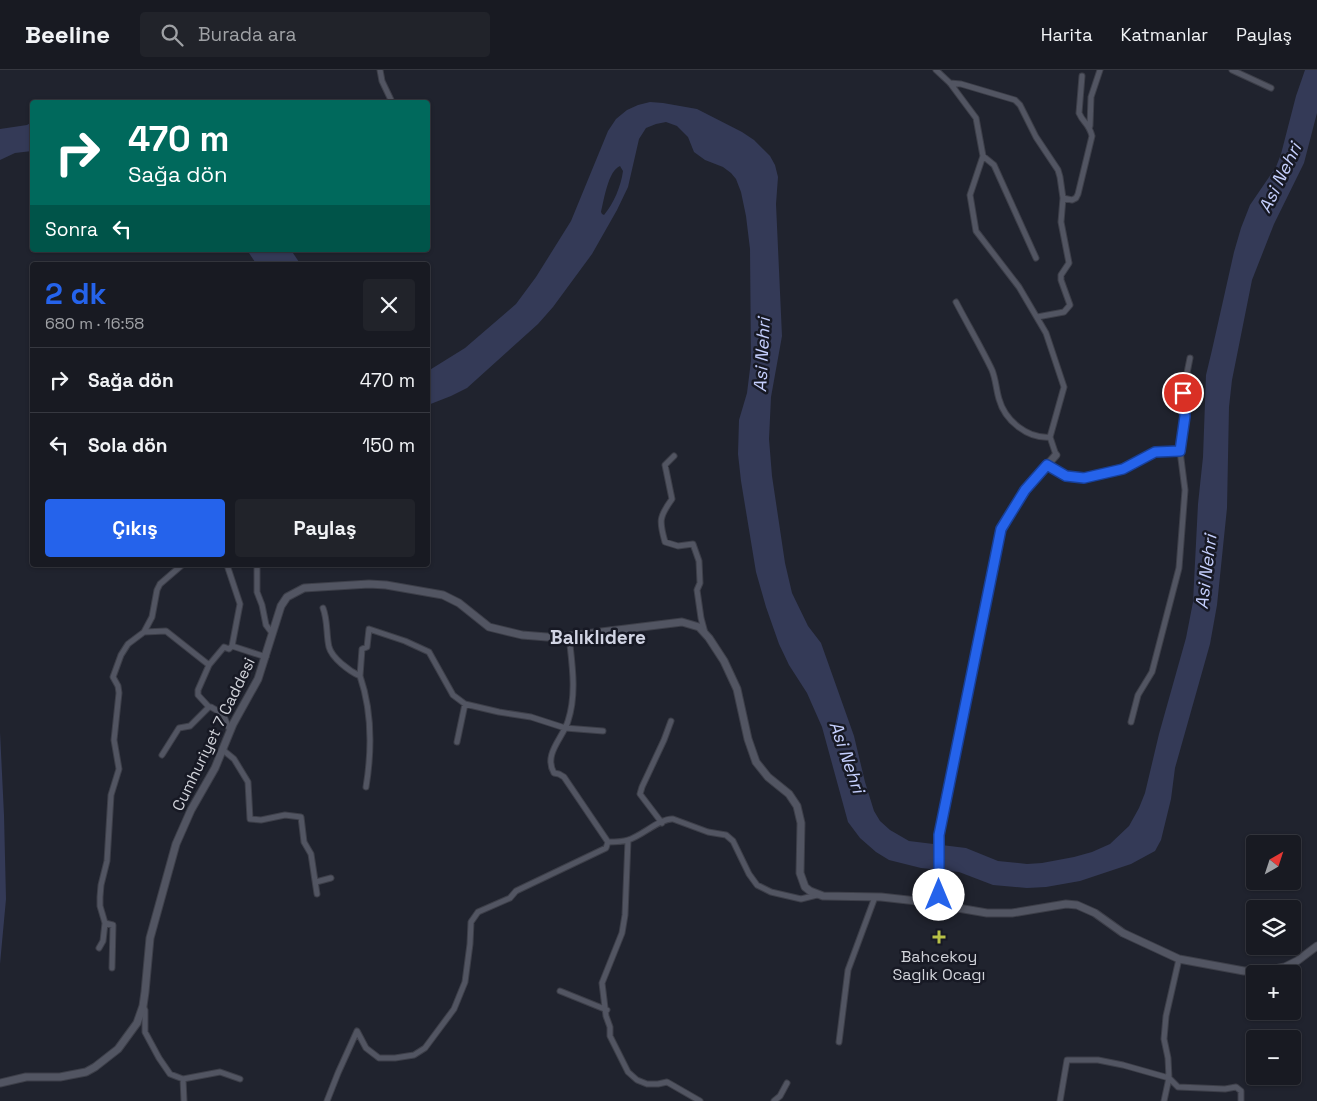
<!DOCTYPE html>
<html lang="tr">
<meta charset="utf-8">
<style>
:root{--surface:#181a22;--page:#21232a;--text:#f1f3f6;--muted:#9fa1a5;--line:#363840;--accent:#2563eb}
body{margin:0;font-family:"Space Grotesk",sans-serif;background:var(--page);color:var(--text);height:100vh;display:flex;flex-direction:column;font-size:19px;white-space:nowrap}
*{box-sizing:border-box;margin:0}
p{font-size:16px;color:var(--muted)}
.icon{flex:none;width:28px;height:28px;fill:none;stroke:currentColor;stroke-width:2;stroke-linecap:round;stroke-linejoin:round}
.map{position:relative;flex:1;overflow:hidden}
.details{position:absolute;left:30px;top:192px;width:400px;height:305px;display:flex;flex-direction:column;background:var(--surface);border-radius:5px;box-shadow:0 1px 4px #0004,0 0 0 1px var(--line)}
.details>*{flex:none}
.guide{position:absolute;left:30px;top:30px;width:400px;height:152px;border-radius:5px;box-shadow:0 1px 4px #0004,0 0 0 1px var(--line);background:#00695c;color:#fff;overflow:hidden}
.needle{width:32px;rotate:39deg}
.controls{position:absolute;left:1246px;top:765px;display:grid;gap:10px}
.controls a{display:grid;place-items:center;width:55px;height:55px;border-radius:5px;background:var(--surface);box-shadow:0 1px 4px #0004,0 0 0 1px var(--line);font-size:25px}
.pin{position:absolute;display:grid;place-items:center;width:42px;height:42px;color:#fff;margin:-21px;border:2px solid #fff;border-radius:50%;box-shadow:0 1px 5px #0007}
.me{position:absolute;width:55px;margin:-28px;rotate:0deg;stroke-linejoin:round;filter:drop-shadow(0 0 4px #0008)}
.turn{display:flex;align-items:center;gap:18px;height:105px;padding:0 15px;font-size:22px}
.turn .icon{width:65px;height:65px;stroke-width:2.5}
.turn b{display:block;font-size:35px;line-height:42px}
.then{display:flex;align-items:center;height:48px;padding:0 15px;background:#0003;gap:10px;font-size:19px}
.round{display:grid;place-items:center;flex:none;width:52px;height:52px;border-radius:5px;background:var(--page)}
.overview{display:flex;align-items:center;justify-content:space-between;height:85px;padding:0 15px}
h1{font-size:30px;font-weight:700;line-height:38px;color:var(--accent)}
.primary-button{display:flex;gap:10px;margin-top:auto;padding:10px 15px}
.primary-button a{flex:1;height:58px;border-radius:5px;background:var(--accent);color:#fff;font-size:20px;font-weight:700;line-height:58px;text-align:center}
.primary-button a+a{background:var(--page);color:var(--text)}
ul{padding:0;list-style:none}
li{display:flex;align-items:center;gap:15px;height:65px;padding:0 15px;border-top:1px solid var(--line)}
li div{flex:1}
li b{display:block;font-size:19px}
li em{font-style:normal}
header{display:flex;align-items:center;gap:30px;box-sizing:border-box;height:70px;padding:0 25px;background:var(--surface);border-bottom:1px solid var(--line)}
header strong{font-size:24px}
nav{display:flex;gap:28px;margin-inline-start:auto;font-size:18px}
.search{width:350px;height:45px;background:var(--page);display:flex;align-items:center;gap:12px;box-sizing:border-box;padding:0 18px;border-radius:5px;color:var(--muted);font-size:19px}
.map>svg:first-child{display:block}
</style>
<header>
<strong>Beeline</strong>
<div class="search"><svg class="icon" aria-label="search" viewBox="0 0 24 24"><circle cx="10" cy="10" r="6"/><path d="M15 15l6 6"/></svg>Burada ara</div>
<nav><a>Harita</a><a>Katmanlar</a><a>Paylaş</a></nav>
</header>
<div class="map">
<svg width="1317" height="1031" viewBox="0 0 1317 1031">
<rect width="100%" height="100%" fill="#20232e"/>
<path fill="#343a57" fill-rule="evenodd" d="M1305,0H1317V43L1304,93L1274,154L1252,210L1232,310L1229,337L1227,438L1217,535L1210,574L1175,698L1171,729L1161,770L1155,781L1131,794L1080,811L1046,817L1027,818L993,815L959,802L921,798L889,790L876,782L860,768L848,752L822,657L807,623L789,595L779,574L766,537L756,502L741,411L738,384L739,350L747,323L751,291L750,179L746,146L741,122L736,109L731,103L723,97L705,90L694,82L688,67L677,56L666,52L656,54L646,58L639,69L628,117L617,140L592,184L553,237L538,254L467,318L451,326L428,335V301L465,278L516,234L536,207L571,151L608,61L616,49L627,40L638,35L650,32L663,33L697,39L742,62L754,70L770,86L775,95L778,107L776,134L782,266L771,327L769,369L772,406L785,493L792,523L808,556L821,573L854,666L865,712L874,741L880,751L890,760L909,771L966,778L998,791L1027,794L1042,793L1074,787L1092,782L1110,774L1129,756L1139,738L1145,723L1159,664L1186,568L1193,532L1198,434L1203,387L1206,305L1212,280L1234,182L1241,158L1250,135L1276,97L1281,84L1296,26ZM620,96L623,101C621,116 614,133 604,145L602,144L601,142C604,130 608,101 620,96Z
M32,52V81L15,83L0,90V59L27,55Z
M247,180H291L301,195H257Z
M0,662L4,745L6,829L0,894Z"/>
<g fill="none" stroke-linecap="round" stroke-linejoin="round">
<defs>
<path id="street" d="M380,0L382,11L392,32
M936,0L950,13L976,48L983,86L970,125L976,161L1019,217L1046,263L1064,317L1050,367L1056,385
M1232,0L1271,18
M950,13L961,14L1015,30L1020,35L1036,67L1058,100L1060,107L1063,128L1072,130L1076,128L1078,124L1092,66C1089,53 1083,53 1079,43L1082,6
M1090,56L1091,27L1100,0
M983,86L994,95L1036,188
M956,232C968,255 981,277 992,300C996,310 996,319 999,329C1005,351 1028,369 1050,367
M1037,247L1064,242L1070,235L1061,210V205L1069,193L1061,152L1063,128
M674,386L665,395L672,429C659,447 659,451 665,472L678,476L693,474L699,491L700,513L697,520L701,548L705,563
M1047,395L1066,406L1084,408L1123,399L1155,382L1180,381
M227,495L240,534L232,576L266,587
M257,495V522L262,535L266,555L272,563
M323,538C328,551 326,564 329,577C332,588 349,601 360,606C372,641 372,680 366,717
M144,562L166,561L209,595
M569,566C572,594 577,623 568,651C563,668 543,684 554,703L559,704L564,707L608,772
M360,606L362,579L367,577L369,559L405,571L429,582L453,625L465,634L499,642L531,647L565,658L603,661
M209,637L198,625V620L209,595L224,577L229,579L232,576
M1131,652L1138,625L1152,602L1179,498L1185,420L1180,381L1185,346L1183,323L1190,288
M457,672L465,634
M223,680L234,689L248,712L250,749L261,750L285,745L301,747L304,772L311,784L317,824
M162,685L179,658L190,656L209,637H211L223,644L230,661
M662,753L640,724L642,717L664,670L671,651
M628,770L625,845L622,863L602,913L606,946L610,957V966L628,1002L637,1010L647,1014H658L667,1012L700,1031
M316,812L331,808
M105,853L113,855L112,898
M99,878L103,871L105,853L100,836V827L101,815L107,791L111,725L119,699L114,670L119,623L118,616L113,607L121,585L128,574L144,562L152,547L157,520L160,514L182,495
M560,921L607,940
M143,936L145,940V962L159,988L170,1004L183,1009L220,1002L240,1009
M839,972L848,900L875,827
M183,1009L184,1031
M327,1031L338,1003L357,961L366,978L379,988H395L414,985L425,978L454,939L465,912L470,874L471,852L478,842L510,828L516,821L606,778L608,772C614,772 622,772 628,770C642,766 660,748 673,749L708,762L726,765L733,771L749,804L757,815L771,822L801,829L817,825
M774,1031L780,1026L787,1013
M1060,1031L1067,990H1098L1123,995L1169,1008L1178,1017L1225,1019L1236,1017L1241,1021V1031
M1164,1031L1169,1008L1168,988L1164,969L1166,946L1179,889"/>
<path id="secondary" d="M939,834V765L1001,459L1025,420L1056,385
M0,1013L26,1007H60L86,1002L95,997L118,979L137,953L143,936L145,922L150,868L176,774L191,740L215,698L233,654L258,609L281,536L287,527L304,518L369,514L386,515L443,525L459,533L489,557L522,565L547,567L569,566L682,552L699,557L709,568L724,591L737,619L748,669L756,692L768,707L789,724L797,736L801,753L800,803L805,817L810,821L823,826L881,827L917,831L987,843H1012L1066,834L1077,835L1095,843L1123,863L1179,889L1244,901L1269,900L1285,897L1297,891L1317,876"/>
</defs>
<use href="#street" stroke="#3d3f49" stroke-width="7"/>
<use href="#secondary" stroke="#3d3f49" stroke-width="9"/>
<use href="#street" stroke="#525562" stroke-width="5"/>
<use href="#secondary" stroke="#525562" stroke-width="7"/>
</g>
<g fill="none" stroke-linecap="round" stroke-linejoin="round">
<defs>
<path id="route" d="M939,825V765L1001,459L1025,420L1047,395L1066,406L1084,408L1123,399L1155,382L1180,381L1185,346L1183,323"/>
</defs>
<use href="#route" stroke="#184099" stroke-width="12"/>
<use href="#route" stroke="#2563eb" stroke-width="9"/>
</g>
<path fill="#b8c147" stroke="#171924" stroke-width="2" d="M936.5 859.5h5v5h5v5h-5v5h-5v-5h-5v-5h5z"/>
<g text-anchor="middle" stroke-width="5" stroke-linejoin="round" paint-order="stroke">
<g font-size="16" fill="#d0d2d9" stroke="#171924">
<text transform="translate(213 664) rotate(-64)" y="6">Cumhuriyet 7 Caddesi</text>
</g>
<g font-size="16" fill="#d0d2d9" stroke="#171924">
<text x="939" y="892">Bahcekoy<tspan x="939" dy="18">Saglık Ocagı</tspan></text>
</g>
<g font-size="18" font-style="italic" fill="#c5cffd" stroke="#171924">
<text transform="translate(1280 108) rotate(-64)" y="6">Asi Nehri</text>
<text transform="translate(762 285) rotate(-87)" y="6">Asi Nehri</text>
<text transform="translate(1206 502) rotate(-83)" y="6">Asi Nehri</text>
<text transform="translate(847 687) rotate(71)" y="6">Asi Nehri</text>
</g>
<g font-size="19" font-weight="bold" fill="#d1d4e3" stroke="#171924">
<text x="598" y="574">Balıklıdere</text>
</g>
</g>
</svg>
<div class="controls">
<a><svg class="needle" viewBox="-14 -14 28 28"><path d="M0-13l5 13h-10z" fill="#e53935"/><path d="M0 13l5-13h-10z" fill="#9fa1a5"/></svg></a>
<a><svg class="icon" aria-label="layers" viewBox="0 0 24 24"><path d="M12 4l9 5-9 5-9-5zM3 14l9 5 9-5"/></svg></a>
<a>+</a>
<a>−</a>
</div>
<div class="pin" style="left:1183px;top:323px;background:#d93025"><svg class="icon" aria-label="arrive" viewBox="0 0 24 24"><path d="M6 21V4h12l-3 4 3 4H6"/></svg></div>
<svg class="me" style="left:939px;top:825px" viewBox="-20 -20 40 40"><circle r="19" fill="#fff"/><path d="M0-13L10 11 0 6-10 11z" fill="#2563eb"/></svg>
<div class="guide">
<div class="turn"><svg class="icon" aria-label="right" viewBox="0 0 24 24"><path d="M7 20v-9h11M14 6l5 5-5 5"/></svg><div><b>470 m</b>Sağa dön</div></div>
<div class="then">Sonra<svg class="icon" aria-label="left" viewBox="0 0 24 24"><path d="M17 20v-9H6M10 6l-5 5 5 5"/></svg></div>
</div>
<section class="details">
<div class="overview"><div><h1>2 dk</h1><p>680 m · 16:58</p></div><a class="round"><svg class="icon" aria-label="close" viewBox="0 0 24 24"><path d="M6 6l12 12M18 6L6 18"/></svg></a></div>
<ul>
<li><svg class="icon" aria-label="right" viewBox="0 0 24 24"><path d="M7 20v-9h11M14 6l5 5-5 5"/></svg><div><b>Sağa dön</b></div><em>470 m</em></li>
<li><svg class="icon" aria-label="left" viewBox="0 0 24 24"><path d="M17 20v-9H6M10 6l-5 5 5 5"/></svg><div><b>Sola dön</b></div><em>150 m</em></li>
</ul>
<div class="primary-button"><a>Çıkış</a><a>Paylaş</a></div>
</section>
</div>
